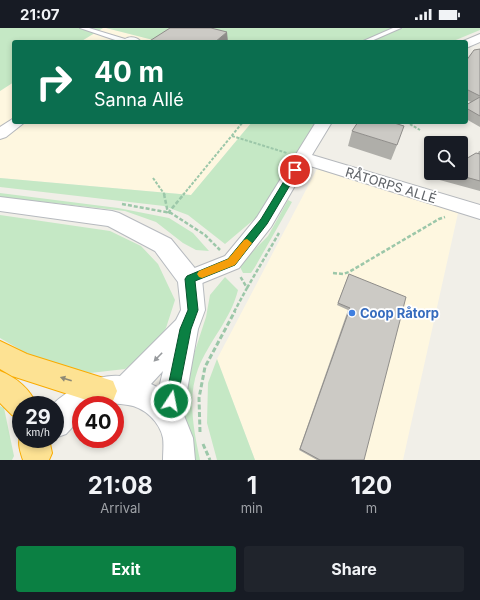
<!DOCTYPE html>
<meta charset="utf-8">
<style>
:root{--surface:#171b24;--page:#20242c;--text:#f1f3f6;--muted:#9ea1a6;--accent:#0b8043}
body{margin:0;font-family:Inter,sans-serif;background:var(--page);color:var(--text);height:100vh;display:flex;flex-direction:column;font-size:15px;white-space:nowrap}
*{box-sizing:border-box;margin:0}
p{font-size:13px;color:var(--muted)}
.icon{flex:none;width:22px;height:22px;fill:none;stroke:currentColor;stroke-width:2;stroke-linecap:round;stroke-linejoin:round}
.map{position:relative;height:432px;overflow:hidden}
.panel{display:flex;flex-direction:column;background:var(--surface);flex:1}
.panel>*{flex:none}
.banner{position:absolute;left:12px;top:12px;width:456px;height:84px;border-radius:4px;box-shadow:0 2px 6px #0003;background:#0b6e4f;color:#fff;overflow:hidden}
.fabs{position:absolute;left:424px;top:108px;display:grid;gap:8px}
.fabs a{display:grid;place-items:center;width:44px;height:44px;border-radius:4px;background:var(--surface);box-shadow:0 2px 6px #0003;font-size:20px}
.speed{position:absolute;left:12px;top:368px;display:flex;gap:8px;font-size:20px;font-weight:700;text-align:center}
.speed>*{display:grid;place-content:center;width:52px;height:52px;border-radius:50%;background:var(--surface);box-shadow:0 2px 6px #0003;line-height:1}
.speed small{font-size:10px;font-weight:400}
.speed .limit{border:6px solid #d22;background:#fff;color:#111}
.pin{position:absolute;display:grid;place-items:center;width:34px;height:34px;color:#fff;margin:-17px;border:2px solid #fff;border-radius:50%;box-shadow:0 1px 4px #0007}
.me{position:absolute;width:44px;margin:-22px;rotate:11deg;stroke-linejoin:round;filter:drop-shadow(0 0 3px #0008)}
.turn{display:flex;align-items:center;gap:14px;height:84px;padding:0 16px;font-size:18px}
.turn .icon{width:52px;height:52px;stroke-width:2.5}
.turn b{display:block;font-size:28px;line-height:34px}
.eta{display:flex;justify-content:space-evenly;align-items:center;height:68px;text-align:center}
.eta b{font-size:24px;font-weight:700;line-height:28px}
.action{display:flex;gap:8px;margin-top:auto;padding:8px 16px}
.action a{flex:1;height:46px;border-radius:4px;background:var(--accent);color:#fff;font-size:16px;font-weight:700;line-height:46px;text-align:center}
.action a+a{background:var(--page);color:var(--text)}
.status{display:flex;justify-content:space-between;align-items:center;height:28px;padding:0 20px;background:var(--surface);direction:ltr}
.status svg{height:11px;fill:currentColor}
.map>svg:first-child{display:block}
</style>
<div class="status"><b>21:07</b><svg viewBox="0 0 49 12"><path d="M0 12V9h3v3zM5 12V6h3v6zM10 12V3h3v9zM15 12V0h3v12zM26 1h20v11H26zM47 4h2v5h-2z"/></svg></div>
<div class="map">
<svg width="480" height="432" viewBox="0 0 480 432">
<rect width="100%" height="100%" fill="#f1efe8"/>
<path fill="#fef7e0" d="M103,0H106L162,14H80Z
M14,54V94H252L191,167L0,150V63Z
M317,141L458,185L403,432H255L217,331Z"/>
<path fill="#c5e8c5" d="M0,0H103L80,14H14V54L0,63Z
M106,0H480V2L451,14H161Z
M252,94H316L258,188L225,216L188,187L164,178L0,159V150L191,167Z
M0,165L118,180L169,190L193,205L209,223L196,222L183,215L156,194L125,183L0,169Z
M288,172L292,174L255,239L251,245H243L239,237L268,208Z
M0,187L110,203L141,218L158,236L175,272L166,300L152,320L125,341L90,345L33,329L0,310Z
M225,249L238,262C231,291 209,313 198,341C187,370 194,403 200,432H188L181,380L189,341L206,289L210,267Z
M217,331L255,432H217L207,395L208,355Z
M0,378L4,380L14,428L12,432H0Z"/>
<g fill="none" stroke-linecap="round" stroke-linejoin="round">
<defs>
<path id="lane" d="M80,0H89L125,11C130,8 138,9 141,14H121Z
M393,0H401L369,14H361Z"/>
<path id="street" d="M480,6V14L466,20V14H461Z
M14,90V94H25L6,109L0,111V99Z
M316,94H332L312,127L480,177V191L307,137L271,199L239,240L190,260L182,257L179,251L182,245L225,228L257,189Z"/>
<path id="secondary" d="M0,169L112,183L119,185L171,211L198,244L202,251L205,282L198,301L183,385L193,410L195,432H163C163,425 164,417 163,410C160,394 144,379 128,377C113,374 96,377 81,377V390L66,406L55,410V377H52C69,361 96,346 120,348L176,292L181,282L178,254L155,223L108,198L0,183ZM163,343L159,360L151,356Z"/>
<path id="highway" d="M0,313L27,326L113,353L117,363L113,373L102,377L12,348L0,341Z
M0,343C17,350 29,360 37,377H21V391L12,387L0,375Z
M21,405V411H49L52,425L49,432H23C20,423 17,414 21,405Z"/>
</defs>
<use href="#lane" stroke="#b5b8bc" stroke-width="2"/>
<use href="#street" stroke="#b5b8bc" stroke-width="2"/>
<use href="#secondary" stroke="#b6babf" stroke-width="2"/>
<use href="#highway" stroke="#f9ab00" stroke-width="2"/>
<path stroke="#9cc7a9" stroke-width="2" stroke-dasharray="3 1.5" stroke-linecap="butt" d="M406,94L420,102
M232,108L287,125
M153,150L165,167
M183,167L243,94"/>
<path stroke="#9cc7a9" stroke-width="2.5" stroke-dasharray="4 2" stroke-linecap="butt" d="M164,166L168,185
M122,176L171,185L205,207L220,222
M168,185L184,166
M333,245L343,246L349,244L439,191L445,189
M247,260L279,205
M234,284L247,260L240,248"/>
<path stroke="#9cc7a9" stroke-width="3" stroke-dasharray="5 2.5" stroke-linecap="butt" d="M200,404L199,370L205,339L235,283
M203,416L210,432"/>
<use href="#lane" fill="#fff" fill-rule="evenodd"/>
<use href="#street" fill="#fff" fill-rule="evenodd"/>
<use href="#secondary" fill="#fff" fill-rule="evenodd"/>
<use href="#highway" fill="#fde293" fill-rule="evenodd"/>
</g>
<path fill="#afaea9" d="M480,21V99L466,91V77L471,74L466,72V33Z
M352,103L397,117L391,132L348,118Z
M479,123H480V163L425,148L427,133L431,126V145H461L464,132L478,125Z
M349,246L364,432H317L299,422L348,282L337,277Z"/>
<path fill="#8f8d8a" d="M227,4L228,14H215Z"/>
<path fill="#cccac5" stroke="#8f8d8a" d="M170,0H211L227,4L215,14H148Z
M480,21V68L466,61V33L474,22Z
M480,69V88L466,80V77Z
M358,94H391L404,98L397,117L352,103Z
M476,125L480,126V153L451,145H461V132H464Z
M431,129V140L429,139Z
M349,246L406,269L364,432H320L300,421L350,280L338,275Z"/>
<defs><path id="oneway-solid" d="M-6-.8H1V-3.2L6.5 0L1 3.2V.8H-6Z"/></defs>
<use fill="#979a9d" href="#oneway-solid" transform="translate(158 329) rotate(134)"/>
<use fill="#8e8975" href="#oneway-solid" transform="translate(66 351) rotate(-162)"/>
<path fill="#0b8043" stroke="#07532c" d="M295,139L299,142L267,196L235,237L195,253L198,282L191,301L177,373L175,377L171,379L167,377L165,373L180,301L188,282L185,251L187,248L228,231L261,191L292,140Z"/>
<path fill="#f59e0b" d="M247,211L252,215L235,237L202,250L199,249L197,246L199,243L228,231L244,212Z"/>
<circle fill="#3f7fe0" stroke="#fff" stroke-width="1.5" cx="352" cy="285" r="4"/>
<g text-anchor="middle" stroke-width="3.5" stroke-linejoin="round" paint-order="stroke">
<g font-size="13" fill="#5f6368" stroke="#fff">
<text transform="translate(391 157) rotate(17)" y="5">RÅTORPS ALLÉ</text>
</g>
<g font-size="13" font-weight="bold" fill="#366cbe" stroke="#fff" text-anchor="start">
<text x="360" y="290">Coop Råtorp</text>
</g>
</g>
</svg>
<div class="fabs">
<a><svg class="icon" aria-label="search" viewBox="0 0 24 24"><circle cx="10" cy="10" r="6"/><path d="M15 15l6 6"/></svg></a>
</div>
<div class="speed"><div>29<small>km/h</small></div><div class="limit">40</div></div>
<div class="pin" style="left:295px;top:142px;background:#d93025"><svg class="icon" aria-label="arrive" viewBox="0 0 24 24"><path d="M6 21V4h12l-3 4 3 4H6"/></svg></div>
<svg class="me" style="left:171px;top:373px" viewBox="-20 -20 40 40"><circle r="17" fill="#0b8043" stroke="#fff" stroke-width="3"/><path d="M0-11L8 9 0 5-8 9z" fill="#fff"/></svg>
<div class="banner">
<div class="turn"><svg class="icon" aria-label="right" viewBox="0 0 24 24"><path d="M7 20v-9h11M14 6l5 5-5 5"/></svg><div><b>40 m</b>Sanna Allé</div></div>
</div>
</div>
<section class="panel">
<div class="eta">
<div><b>21:08</b><p>Arrival</p></div>
<div><b>1</b><p>min</p></div>
<div><b>120</b><p>m</p></div>
</div>
<div class="action"><a>Exit</a><a>Share</a></div>
</section>
